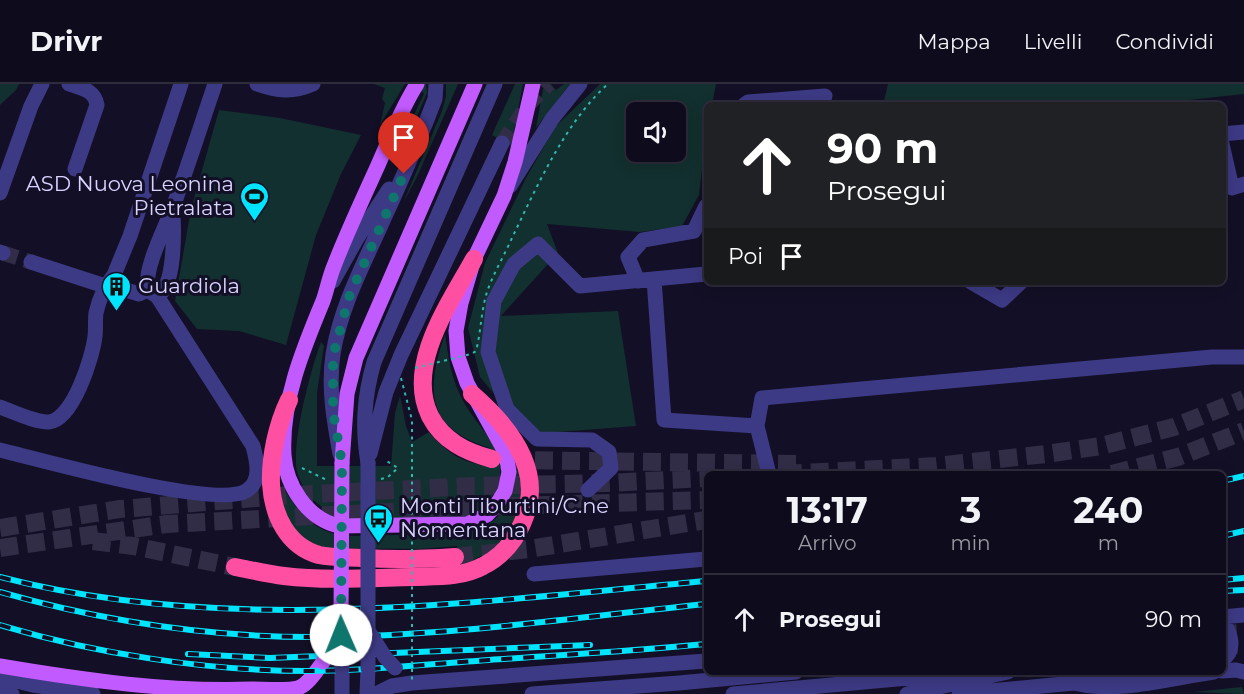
<!DOCTYPE html>
<html lang="it">
<style>
:root{--surface:#0e0b1c;--page:#171425;--text:#f1f3f6;--muted:#9b9ba3;--line:#2e2b3b}
body{margin:0;font-family:Montserrat,sans-serif;background:var(--page);color:var(--text);height:100vh;display:flex;flex-direction:column;font-size:22px;white-space:nowrap}
*{box-sizing:border-box;margin:0}
p{font-size:20px;color:var(--muted)}
.icon{flex:none;width:33px;height:33px;fill:none;stroke:currentColor;stroke-width:2;stroke-linecap:round;stroke-linejoin:round}
.map{position:relative;flex:1;overflow:hidden}
.panel{position:absolute;left:704px;top:387px;width:522px;height:204px;display:flex;flex-direction:column;background:var(--surface);border-radius:9px;box-shadow:0 3px 15px #0003,0 0 0 2px var(--line)}
.panel>*{flex:none}
.guide{position:absolute;left:704px;top:18px;width:522px;height:183px;border-radius:9px;box-shadow:0 3px 15px #0003,0 0 0 2px var(--line);background:#202124;color:#fff;overflow:hidden}
.controls{position:absolute;left:626px;top:18px;display:grid;gap:12px}
.controls a{display:grid;place-items:center;width:60px;height:60px;border-radius:9px;background:var(--surface);box-shadow:0 3px 15px #0003,0 0 0 2px var(--line);font-size:30px}
.pin{position:absolute;display:grid;place-items:center;width:51px;height:51px;color:#fff;margin:-62px -26px;border-radius:50% 50% 50% 0;rotate:-45deg;box-shadow:0 0 6px #0007}
.pin .icon{rotate:45deg}
.me{position:absolute;width:66px;margin:-33px;rotate:359deg;stroke-linejoin:round;filter:drop-shadow(0 0 4px #0008)}
.turn{display:flex;align-items:center;gap:21px;height:126px;padding:0 24px;font-size:27px}
.turn .icon{width:78px;height:78px;stroke-width:2.5}
.turn b{display:block;font-size:42px;line-height:51px}
.then{display:flex;align-items:center;height:57px;padding:0 24px;background:#0003;gap:12px;font-size:22px}
.eta{display:flex;justify-content:space-evenly;align-items:center;height:102px;text-align:center}
.eta b{font-size:36px;font-weight:700;line-height:42px}
ul{padding:0;list-style:none}
li{display:flex;align-items:center;gap:18px;height:90px;padding:0 24px;border-top:2px solid var(--line)}
li div{flex:1}
li b{display:block;font-size:22px}
li em{font-style:normal}
header{display:flex;align-items:center;gap:36px;box-sizing:border-box;height:84px;padding:0 30px;background:var(--surface);border-bottom:2px solid var(--line)}
header strong{font-size:28px}
nav{display:flex;gap:33px;margin-inline-start:auto;font-size:21px}
.map>svg:first-child{display:block}
</style>
<header>
<strong>Drivr</strong>
<nav><a>Mappa</a><a>Livelli</a><a>Condividi</a></nav>
</header>
<div class="map">
<svg width="1244" height="610" viewBox="0 0 1244 610">
<rect width="100%" height="100%" fill="#130f26"/>
<path fill="#12302f" fill-rule="evenodd" d="M0,0H19L16,6L0,21Z
M374,0H405L380,41L385,19L382,15L385,4Z
M416,0H426L427,9L403,65L390,81L424,10Z
M446,0H458L417,93L403,119L442,27L446,12Z
M515,0H523L511,62L492,51Z
M544,0H551L556,6L564,0H570L536,44Z
M600,0H716L712,21H706V52L699,111L682,142L640,148L547,140L558,169L501,232L618,227L636,342L533,350L507,325L480,293L468,244L485,179L526,94L555,43ZM636,28H675V68H636Z
M888,0H1244V10L1189,16L1183,21H883Z
M219,26L280,34L361,51L341,90L316,151L286,261L239,247L197,245L175,217L191,125Z
M445,250C448,272 451,294 462,315C475,341 505,362 500,395C498,406 487,422 478,428C460,441 423,436 402,436C386,436 343,435 330,428C316,421 303,406 298,391C289,366 311,284 321,258L324,262L317,309V382H391L395,329L400,312L406,342L412,358L429,348C451,373 460,376 492,384L490,364C425,344 426,306 445,250Z
M517,380C532,429 507,467 459,481L457,462L420,465L324,464L308,458L293,444L284,429L282,401C292,419 306,439 326,447C346,455 373,451 395,451C455,450 512,460 517,380Z
M1242,603L1244,610L1193,608Z"/>
<g fill="none" stroke-linecap="round" stroke-linejoin="round">
<path stroke="#312d47" stroke-width="15" stroke-dasharray="15 8" stroke-linecap="butt" d="M502,59L527,22L549,0
M3,169L31,178
M1222,549L1244,547
M1222,564L1244,562"/>
<path stroke="#312d47" stroke-width="18" stroke-dasharray="18 9" stroke-linecap="butt" d="M508,376L802,380
M784,390L936,382L1046,370L1101,362L1174,343L1244,315
M1112,390L1178,373L1244,347
M0,444L120,425L293,411L473,402L607,399L706,394
M93,457L133,462L235,483
M0,464L167,440L480,423L706,416
M455,473L529,465L706,436"/>
<path stroke="#2fb8b0" stroke-width="2" stroke-dasharray="3 4.5" stroke-linecap="butt" d="M302,384L329,397
M381,395L388,393L398,384L385,376"/>
<path stroke="#3d3a85" stroke-width="15" d="M69,0C81,4 95,6 97,21L75,85
M257,0C277,7 293,9 313,0
M744,21L748,18L825,12
M1222,50L1244,48
M1222,60L1232,104L1244,100
M510,102L552,35L580,0
M0,109L31,22L42,0
M0,168L3,169
M31,178L105,202H113L139,210L149,205
M654,195L664,336L757,342L762,314L1212,273H1244
M333,197L356,156L389,105
M638,197L628,173L643,156L694,147L706,122
M971,198L1002,216L1021,198
M113,199L114,191L130,152L181,0
M157,212C175,205 174,148 173,131
M0,323C14,328 34,338 49,338C73,336 93,272 95,252C96,244 95,236 96,229C99,215 105,202 114,191
M757,342L769,390
M0,366C42,376 215,425 246,407C262,398 257,377 253,362L157,212C153,210 149,208 148,203C144,184 166,142 173,123C188,82 201,41 215,0
M340,370C334,337 328,304 333,270C341,220 366,176 386,130C400,100 413,69 426,38L435,15L436,0
M370,370L386,308L401,271L502,59
M368,379C362,343 364,313 374,278L495,0
M588,406L611,384L609,368L592,356L537,355L507,325L488,268L494,217L514,180L538,160L580,202L706,190
M534,490L706,475
M1222,533L1244,531
M1222,534C1229,548 1238,565 1222,576
M1222,587L1236,586L1244,588
M0,593L33,601L93,610
M1082,596L1141,588
M0,607L12,610
M342,610V585
M367,610L368,584
M376,610L392,602L412,599L706,577
M532,610L679,599L796,588
M733,610L974,588
M907,610L1008,588
M959,610L1074,599C1117,610 1170,594 1214,588"/>
<path stroke="#c25bff" stroke-width="15" d="M417,0C399,28 388,60 374,90C360,121 346,151 334,182C329,194 327,206 323,217C303,265 281,318 284,371C286,401 307,435 339,442L467,440L487,431L497,420L505,407L509,388L506,370L467,299L458,273L456,247L461,219L474,175L504,112L515,78L533,0
M342,379L347,310L356,274L475,0
M0,582C83,596 167,608 252,605C263,605 288,607 298,604C308,601 317,586 323,578"/>
<path stroke="#ff4fa3" stroke-width="18" d="M474,175C450,219 405,281 430,332C443,357 466,368 492,375
M289,316C277,341 270,373 271,400C273,431 287,462 319,471C333,474 349,473 364,474C395,476 425,475 455,473
M235,483C251,486 268,490 284,492C326,497 370,494 412,493C435,492 461,494 483,482C508,470 524,444 529,417C536,375 502,336 472,310"/>
<defs>
<path id="rail" d="M1222,397L1244,392
M1222,452L1244,447
M0,493C226,552 477,518 706,497
M1222,496L1244,494
M1222,507L1244,506
M0,508C105,538 213,554 322,553C451,552 579,533 706,520
M0,541C97,570 207,587 308,587C369,587 429,580 489,576C562,571 634,567 706,560
M188,570L270,574L590,561"/>
</defs>
<use href="#rail" stroke="#00e5ff" stroke-width="6"/>
<use href="#rail" stroke="#130f26" stroke-width="4" stroke-dasharray="11" stroke-linecap="butt"/>
<path stroke="#2fb8b0" stroke-width="2" stroke-dasharray="3 4.5" stroke-linecap="butt" d="M415,284L471,270L476,267C481,248 481,227 487,208C493,190 504,172 512,154C536,104 566,37 608,0
M401,294L412,336V599"/>
<path stroke="#3d3a85" stroke-width="15" d="M368,379V584
M341,536L342,585
M369,548L385,573L395,584"/>
<path stroke="#c25bff" stroke-width="15" d="M323,578L333,558L341,533L342,379"/>
</g>
<g fill="none" stroke-linecap="round" stroke-linejoin="round">
<path stroke="#0f766e" stroke-width="10" stroke-dasharray="0 18" d="M341,551L342,379L333,328V272L349,213L404,90"/>
</g>
<defs>
<symbol id="stadium-pin" viewBox="-11 -11 22 30"><path d="M0 17L-7.5 6A9.5 9.5 0 1 1 7.5 6Z" fill="#00e5ff" stroke="#130f26"/><path d="M0-5a6.5 5 0 1 0 0 10a6.5 5 0 1 0 0-10ZM-3.5-1.8h7v3.6h-7Z" fill="#111"/></symbol>
<symbol id="building-pin" viewBox="-11 -11 22 30"><path d="M0 17L-7.5 6A9.5 9.5 0 1 1 7.5 6Z" fill="#00e5ff" stroke="#130f26"/><path d="M-4-6H4V6H1V3H-1V6H-4ZM-2.5-4.3h1.7v1.8h-1.7ZM.8-4.3h1.7v1.8H.8ZM-2.5-1h1.7V.8h-1.7ZM.8-1h1.7V.8H.8Z" fill="#111"/></symbol>
<symbol id="bus-pin" viewBox="-11 -11 22 30"><path d="M0 17L-7.5 6A9.5 9.5 0 1 1 7.5 6Z" fill="#00e5ff" stroke="#130f26"/><path d="M-5-6H5V4H4V6H2V4H-2V6H-4V4H-5ZM-3.5-4V0h7V-4ZM-3.5 1.2v1.5H-2V1.2ZM2 1.2v1.5H3.5V1.2Z" fill="#111"/></symbol>
</defs>
<g fill-rule="evenodd">
<use href="#stadium-pin" x="238" y="96" width="33" height="45"/>
<use href="#building-pin" x="100" y="186" width="33" height="45"/>
<use href="#bus-pin" x="362" y="418" width="33" height="45"/>
</g>
<g text-anchor="middle" stroke-width="6" stroke-linejoin="round" paint-order="stroke">
<g font-size="21" fill="#d9d4ff" stroke="#130f26" text-anchor="start">
<text x="234" y="107" text-anchor="end">ASD Nuova Leonina<tspan x="234" dy="24">Pietralata</tspan></text>
<text x="138" y="209">Guardiola</text>
<text x="400" y="429">Monti Tiburtini/C.ne<tspan x="400" dy="24">Nomentana</tspan></text>
</g>
</g>
</svg>
<div class="controls">
<a><svg class="icon" aria-label="sound" viewBox="0 0 24 24"><path d="M4 9h4l5-4v14l-5-4H4zM17 9q2 3 0 6"/></svg></a>
</div>
<div class="pin" style="left:404px;top:90px;background:#d93025"><svg class="icon" aria-label="arrive" viewBox="0 0 24 24"><path d="M6 21V4h12l-3 4 3 4H6"/></svg></div>
<svg class="me" style="left:341px;top:551px" viewBox="-20 -20 40 40"><circle r="19" fill="#fff"/><path d="M0-13L10 11 0 6-10 11z" fill="#0f766e"/></svg>
<div class="guide">
<div class="turn"><svg class="icon" aria-label="ahead" viewBox="0 0 24 24"><path d="M12 20V5M6 11l6-6 6 6"/></svg><div><b>90 m</b>Prosegui</div></div>
<div class="then">Poi<svg class="icon" aria-label="arrive" viewBox="0 0 24 24"><path d="M6 21V4h12l-3 4 3 4H6"/></svg></div>
</div>
<section class="panel">
<div class="eta">
<div><b>13:17</b><p>Arrivo</p></div>
<div><b>3</b><p>min</p></div>
<div><b>240</b><p>m</p></div>
</div>
<ul>
<li><svg class="icon" aria-label="ahead" viewBox="0 0 24 24"><path d="M12 20V5M6 11l6-6 6 6"/></svg><div><b>Prosegui</b></div><em>90 m</em></li>
</ul>
</section>
</div>
